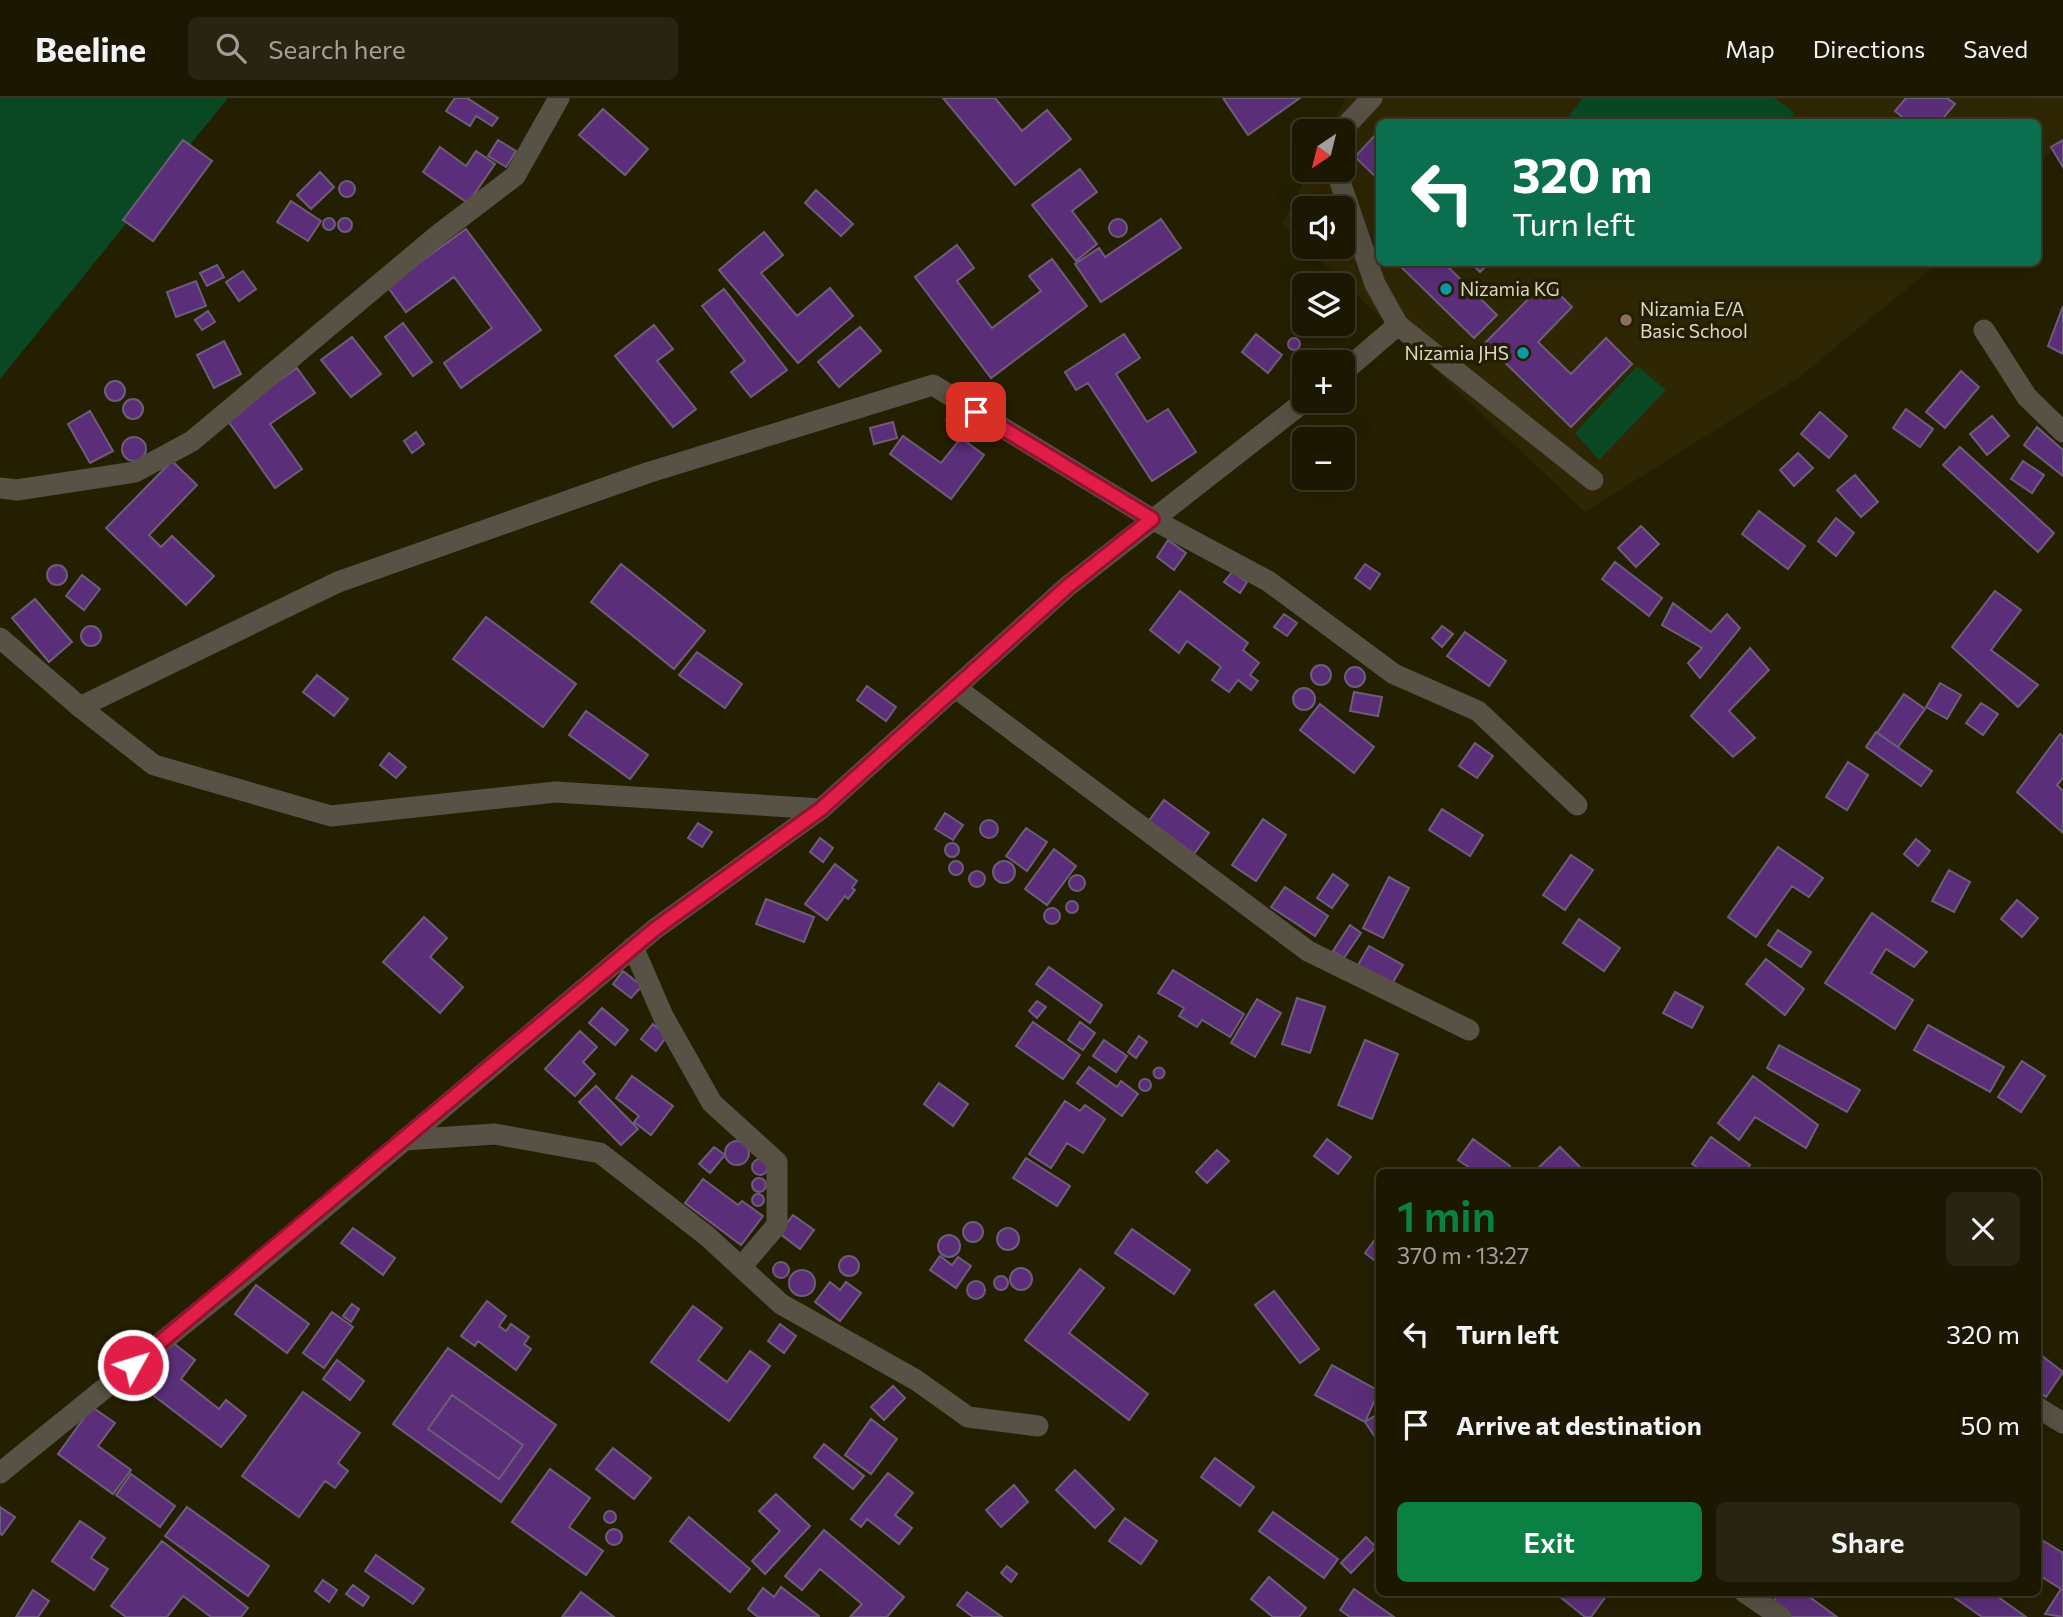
<!DOCTYPE html>
<meta charset="utf-8">
<style>
:root{--surface:#1c1702;--page:#292411;--text:#f1f3f6;--muted:#a09f99;--line:#3a3624;--accent:#0b8043}
body{margin:0;font-family:Commissioner,sans-serif;background:var(--page);color:var(--text);height:100vh;display:flex;flex-direction:column;font-size:26px;white-space:nowrap}
*{box-sizing:border-box;margin:0}
p{font-size:23px;color:var(--muted)}
.icon{flex:none;width:38px;height:38px;fill:none;stroke:currentColor;stroke-width:2;stroke-linecap:round;stroke-linejoin:round}
.map{position:relative;flex:1;overflow:hidden}
.side{position:absolute;left:1376px;top:1071px;width:665px;height:427px;display:flex;flex-direction:column;background:var(--surface);border-radius:10px;box-shadow:0 7px 28px #0002,0 0 0 2px var(--line)}
.side>*{flex:none}
.banner{position:absolute;left:1376px;top:21px;width:665px;height:147px;border-radius:10px;box-shadow:0 7px 28px #0002,0 0 0 2px var(--line);background:#0b6e4f;color:#fff;overflow:hidden}
.needle{width:46px;rotate:215deg}
.fabs{position:absolute;left:1292px;top:21px;display:grid;gap:14px}
.fabs a{display:grid;place-items:center;width:63px;height:63px;border-radius:10px;background:var(--surface);box-shadow:0 7px 28px #0002,0 0 0 2px var(--line);font-size:35px}
.pin{position:absolute;display:grid;place-items:center;width:60px;height:60px;color:#fff;margin:-30px;border-radius:14px;box-shadow:0 4px 10px #0006}
.me{position:absolute;width:77px;margin:-38px;rotate:51deg;stroke-linejoin:round;filter:drop-shadow(0 0 5px #0008)}
.turn{display:flex;align-items:center;gap:24px;height:147px;padding:0 21px;font-size:32px}
.turn .icon{width:91px;height:91px;stroke-width:2.5}
.turn b{display:block;font-size:49px;line-height:60px}
.round{display:grid;place-items:center;flex:none;width:74px;height:74px;border-radius:10px;background:var(--page)}
.summary{display:flex;align-items:center;justify-content:space-between;height:119px;padding:0 21px}
h1{font-size:42px;font-weight:600;line-height:52px;color:var(--accent)}
.primary-button{display:flex;gap:14px;margin-top:auto;padding:14px 21px}
.primary-button a{flex:1;height:80px;border-radius:10px;background:var(--accent);color:#fff;font-size:28px;font-weight:600;line-height:80px;text-align:center}
.primary-button a+a{background:var(--page);color:var(--text)}
ul{padding:0;list-style:none}
li{display:flex;align-items:center;gap:21px;height:91px;padding:0 21px}
li div{flex:1}
li b{display:block;font-size:26px}
li em{font-style:normal}
header{display:flex;align-items:center;gap:42px;box-sizing:border-box;height:98px;padding:0 35px;background:var(--surface);border-bottom:2px solid var(--line)}
header strong{font-size:33px}
nav{display:flex;gap:38px;margin-inline-start:auto;font-size:24px}
.search{width:490px;height:63px;background:var(--page);display:flex;align-items:center;gap:18px;box-sizing:border-box;padding:0 24px;border-radius:10px;color:var(--muted);font-size:26px}
.map>svg:first-child{display:block}
</style>
<header>
<strong>Beeline</strong>
<div class="search"><svg class="icon" aria-label="search" viewBox="0 0 24 24"><circle cx="10" cy="10" r="6"/><path d="M15 15l6 6"/></svg>Search here</div>
<nav><a>Map</a><a>Directions</a><a>Saved</a></nav>
</header>
<div class="map">
<svg width="2063" height="1519" viewBox="0 0 2063 1519">
<rect width="100%" height="100%" fill="#251f02"/>
<path fill="#2f2704" d="M1346,0H2063V41L2037,69V24H1379V164L1938,165L1798,280L1585,414L1306,149H1342V110H1304V147L1282,126L1310,72H1342V33H1329Z"/>
<path fill="#0a4824" d="M0,0H228L0,281Z
M1583,0H1774L1795,15L1786,24H1564Z
M1637,268L1666,292L1599,362L1575,335Z"/>
<path fill="#5b2e7a" stroke="#6c5d79" stroke-width="2" fill-rule="evenodd" d="M455,0H467L498,20L492,28L476,18L470,28L446,13Z
M943,0H995L1022,33L1047,12L1071,41L1015,87Z
M1223,0H1300L1248,37Z
M1906,0H1947L1955,6L1940,24H1908L1895,13Z
M603,11L648,51L625,77L579,37Z
M1378,34L1379,35V82L1355,59Z
M183,42L212,63L153,143L123,122Z
M498,42L516,53L506,69L488,58Z
M2063,42V69L2051,49Z
M440,49L466,68L476,53L495,66L468,105L423,74Z
M1080,71L1097,94L1072,113L1097,146L1076,163L1032,107Z
M320,74L334,89L311,111L297,97Z
M339 91a8 8 0 1 1 16 0a8 8 0 1 1-16 0Z
M816,92L853,126L841,138L805,105Z
M291,103L321,123L308,143L277,124Z
M323 126a6 6 0 1 1 12 0a6 6 0 1 1-12 0Z
M338 127a7 7 0 1 1 14 0a7 7 0 1 1-14 0Z
M1161,121L1181,150L1101,204L1075,166L1099,150L1105,159Z
M1109 130a9 9 0 1 1 18 0a9 9 0 1 1-18 0Z
M466,131L541,232L461,290L444,265L492,230L454,179L406,214L387,188Z
M764,134L783,157L761,175L797,218L830,190L853,218L798,265L719,172Z
M957,147L974,170L957,183L992,230L1041,193L1029,178L1052,161L1087,208L991,280L915,179Z
M1396,164H1443L1497,217L1474,240Z
M1470,164H1490L1480,174Z
M217,167L224,179L207,188L200,175Z
M243,173L256,191L239,203L226,184Z
M196,183L206,208L176,219L167,194Z
M1546,183L1572,209L1538,244L1571,276L1606,240L1632,266L1571,329L1485,245Z
M724,191L787,272L751,299L731,274L745,263L702,208Z
M2063,208V256L2048,248Z
M208,213L215,224L202,232L195,222Z
M403,225L432,264L413,278L385,239Z
M654,227L673,251L657,263L696,311L673,329L615,258Z
M860,229L881,253L839,289L818,264Z
M1124,236L1140,260L1116,276L1147,324L1168,311L1196,354L1152,383L1088,285L1076,292L1065,274Z
M1256,236L1282,257L1268,275L1242,254Z
M352,239L381,276L351,299L321,262Z
M1288 246a6 6 0 1 1 12 0a6 6 0 1 1-12 0Z
M224,243L241,276L214,290L197,257Z
M297,270L315,295L270,326L302,371L275,390L226,320Z
M1961,273L1979,289L1945,330L1926,314Z
M105 293a10 10 0 1 1 20 0a10 10 0 1 1-20 0Z
M123 311a10 10 0 1 1 20 0a10 10 0 1 1-20 0Z
M1906,311L1933,331L1920,349L1893,330Z
M90,313L113,353L90,365L68,326Z
M1820,314L1847,338L1829,360L1801,336Z
M946.5 323a5.5 5.5 0 1 1 11 0a5.5 5.5 0 1 1-11 0Z
M1992,318L2009,338L1987,357L1970,336Z
M893,324L897,340L874,346L870,330Z
M2037,329L2063,352V378L2024,347Z
M416,334L424,346L412,355L404,343Z
M903,338L941,365L961,340L984,357L951,401L890,356Z
M122 351a12 12 0 1 1 24 0a12 12 0 1 1-24 0Z
M1960,349L2054,435L2038,454L1943,367Z
M1798,355L1813,370L1794,388L1780,372Z
M172,363L197,387L149,437L161,449L172,438L214,478L186,507L106,430Z
M2023,363L2044,377L2032,395L2011,381Z
M1855,377L1878,404L1861,419L1837,392Z
M1759,413L1805,448L1788,471L1742,436Z
M1836,420L1854,435L1836,458L1818,443Z
M1641,428L1659,446L1636,469L1618,450Z
M1168,442L1186,455L1174,472L1157,459Z
M1615,464L1662,500L1649,518L1602,481Z
M621,466L705,533L674,571L591,504Z
M1365,466L1380,476L1370,491L1355,480Z
M47 477a10 10 0 1 1 20 0a10 10 0 1 1-20 0Z
M1232,474L1247,484L1240,495L1224,484Z
M82,477L100,491L84,512L66,498Z
M1180,493L1248,545L1243,552L1259,565L1250,577L1258,583L1251,592L1238,582L1229,594L1212,582L1221,569L1187,543L1179,555L1150,532Z
M1995,493L2021,512L1991,552L2038,587L2018,609L1952,549Z
M35,501L72,544L49,564L12,520Z
M1673,505L1711,534L1727,516L1740,530L1700,580L1688,565L1702,550L1662,527Z
M1284,516L1297,525L1287,538L1274,529Z
M486,519L576,586L543,629L453,561Z
M81 538a10 10 0 1 1 20 0a10 10 0 1 1-20 0Z
M1442,528L1453,536L1442,549L1432,540Z
M1465,534L1506,563L1489,588L1447,558Z
M1750,550L1769,572L1729,613L1755,640L1733,659L1691,618Z
M697,554L742,586L725,610L679,577Z
M1311 577a10 10 0 1 1 20 0a10 10 0 1 1-20 0Z
M1345 579a10 10 0 1 1 20 0a10 10 0 1 1-20 0Z
M317,577L348,601L334,618L303,594Z
M1940,585L1961,597L1947,621L1926,609Z
M867,588L896,609L886,623L857,602Z
M1293 601a11 11 0 1 1 22 0a11 11 0 1 1-22 0Z
M1354,594L1382,599L1378,618L1350,613Z
M1904,596L1925,611L1898,649L1877,635Z
M1981,605L1998,616L1983,637L1966,625Z
M1320,606L1374,649L1354,675L1300,632Z
M586,613L648,657L630,681L569,637Z
M1876,634L1932,673L1921,688L1866,649Z
M2060,636L2063,638V680L2057,687L2063,693V735L2017,694Z
M1475,645L1493,658L1477,680L1459,668Z
M389,655L406,669L396,680L380,667Z
M1848,664L1868,677L1847,712L1826,699Z
M1164,702L1209,735L1194,756L1148,724Z
M1442,711L1483,737L1470,758L1429,732Z
M945,715L963,727L953,742L935,731Z
M1263,721L1286,737L1256,783L1232,767Z
M980 731a9 9 0 1 1 18 0a9 9 0 1 1-18 0Z
M698,725L712,734L702,749L688,740Z
M1026,730L1047,744L1027,773L1006,758Z
M820,740L833,750L823,764L810,754Z
M1916,741L1930,753L1918,768L1904,756Z
M945 752a7 7 0 1 1 14 0a7 7 0 1 1-14 0Z
M1778,749L1823,780L1809,799L1792,788L1756,839L1728,819Z
M1054,751L1076,768L1047,807L1025,791Z
M1571,757L1593,772L1565,812L1543,797Z
M949 770a7 7 0 1 1 14 0a7 7 0 1 1-14 0Z
M993 774a11 11 0 1 1 22 0a11 11 0 1 1-22 0Z
M835,766L857,783L852,790L855,792L848,801L845,798L827,822L805,806Z
M1949,772L1970,784L1954,814L1932,803Z
M969 781a8 8 0 1 1 16 0a8 8 0 1 1-16 0Z
M1333,776L1348,787L1332,810L1317,800Z
M1069 785a8 8 0 1 1 16 0a8 8 0 1 1-16 0Z
M1389,779L1409,790L1383,840L1363,830Z
M1285,789L1328,818L1315,838L1271,809Z
M766,801L814,819L804,844L756,826Z
M2017,802L2038,820L2022,839L2001,821Z
M1066 809a6 6 0 1 1 12 0a6 6 0 1 1-12 0Z
M1044 818a8 8 0 1 1 16 0a8 8 0 1 1-16 0Z
M1872,815L1927,854L1914,869L1886,851L1871,875L1913,902L1895,931L1825,885Z
M424,819L447,840L430,859L463,889L440,915L383,864Z
M1579,821L1620,850L1604,873L1563,845Z
M1350,827L1361,835L1344,860L1333,853Z
M1778,832L1811,854L1801,869L1768,847Z
M1369,848L1403,867L1392,886L1358,867Z
M1766,861L1804,891L1785,917L1746,886Z
M1049,869L1102,907L1090,925L1036,886Z
M1173,872L1244,916L1230,939L1202,922L1197,929L1179,918L1184,910L1158,895Z
M623,873L642,888L631,900L613,886Z
M1675,894L1703,909L1692,930L1663,915Z
M1297,900L1325,909L1310,955L1282,946Z
M1257,901L1281,915L1255,959L1231,945Z
M1037,903L1046,909L1037,920L1029,913Z
M602,910L628,932L615,947L589,925Z
M1033,924L1080,957L1063,981L1016,948Z
M1080,924L1095,935L1083,952L1068,942Z
M653,926L667,938L656,953L641,941Z
M1928,927L2004,969L1990,994L1914,952Z
M580,933L597,949L583,964L595,976L575,998L545,971Z
M1139,938L1147,944L1136,960L1128,954Z
M1104,942L1127,958L1116,974L1093,958Z
M1365,942L1398,956L1372,1021L1338,1007Z
M1779,947L1860,992L1847,1014L1767,970Z
M2022,963L2045,978L2021,1014L1998,999Z
M1089,969L1117,989L1121,983L1138,996L1122,1018L1077,985Z
M1153.5 975a5.5 5.5 0 1 1 11 0a5.5 5.5 0 1 1-11 0Z
M632,978L673,1008L651,1037L634,1024L639,1018L616,1000Z
M1753,978L1818,1027L1806,1050L1755,1019L1739,1042L1718,1025Z
M1139 987a6 6 0 1 1 12 0a6 6 0 1 1-12 0Z
M939,985L968,1006L953,1028L924,1006Z
M596,988L638,1031L621,1047L579,1004Z
M1065,1003L1080,1013L1085,1007L1105,1021L1083,1055L1067,1045L1051,1070L1029,1056Z
M1711,1039L1750,1067L1745,1074H1704L1692,1066Z
M1327,1041L1351,1059L1338,1076L1314,1058Z
M1473,1041L1510,1068L1506,1074H1476L1458,1062Z
M725 1055a12 12 0 1 1 24 0a12 12 0 1 1-24 0Z
M714,1049L725,1057L710,1075L699,1066Z
M1560,1049L1585,1074H1534Z
M1217,1052L1229,1063L1207,1085L1196,1074Z
M1026,1060L1070,1088L1057,1108L1013,1080Z
M752 1069a8 8 0 1 1 16 0a8 8 0 1 1-16 0Z
M752 1087a7 7 0 1 1 14 0a7 7 0 1 1-14 0Z
M703,1081L738,1107L742,1103L763,1118L741,1147L685,1105Z
M752 1102a6 6 0 1 1 12 0a6 6 0 1 1-12 0Z
M793,1117L814,1132L800,1151L779,1135Z
M963 1134a10 10 0 1 1 20 0a10 10 0 1 1-20 0Z
M353,1130L395,1160L383,1177L341,1145Z
M997 1141a11 11 0 1 1 22 0a11 11 0 1 1-22 0Z
M1132,1131L1190,1172L1174,1196L1115,1155Z
M1379,1136V1166L1365,1155Z
M938 1148a11 11 0 1 1 22 0a11 11 0 1 1-22 0Z
M940,1158L952,1167L958,1159L971,1168L956,1190L930,1172Z
M839 1168a10 10 0 1 1 20 0a10 10 0 1 1-20 0Z
M773 1172a8 8 0 1 1 16 0a8 8 0 1 1-16 0Z
M1010 1181a11 11 0 1 1 22 0a11 11 0 1 1-22 0Z
M1080,1171L1104,1190L1069,1235L1148,1296L1129,1322L1025,1242Z
M789 1185a13 13 0 1 1 26 0a13 13 0 1 1-26 0Z
M994 1185a7 7 0 1 1 14 0a7 7 0 1 1-14 0Z
M967 1192a9 9 0 1 1 18 0a9 9 0 1 1-18 0Z
M830,1184L840,1192L846,1184L861,1195L840,1223L815,1204Z
M256,1187L309,1226L287,1255L235,1216Z
M1274,1193L1319,1251L1300,1265L1255,1207Z
M487,1203L506,1218L499,1228L506,1233L511,1226L529,1239L524,1246L531,1251L516,1272L478,1243L475,1248L461,1238Z
M352,1206L359,1211L351,1224L343,1218Z
M693,1208L722,1230L698,1262L727,1284L750,1253L770,1268L729,1323L651,1264Z
M332,1214L353,1229L324,1270L303,1255Z
M780,1226L796,1238L784,1255L768,1243Z
M172,1244L195,1262L181,1281L219,1311L226,1302L246,1318L221,1349L140,1287Z
M448,1250L556,1327L501,1404L393,1326ZM452,1297L523,1347L499,1381L428,1331Z
M2037,1254L2063,1274L2046,1299L2037,1292Z
M337,1262L364,1283L350,1302L323,1281Z
M1332,1267L1379,1293L1365,1324L1315,1297Z
M893,1288L905,1300L884,1322L871,1309Z
M303,1294L360,1335L338,1365L348,1373L335,1390L325,1383L299,1419L242,1378Z
M452,1297L523,1347L499,1381L428,1331Z
M92,1309L115,1325L98,1348L131,1372L113,1396L58,1356Z
M1379,1315V1345L1365,1324Z
M871,1321L897,1341L871,1376L845,1357Z
M824,1346L864,1378L853,1391L814,1359Z
M613,1350L651,1380L634,1401L596,1371Z
M1215,1360L1254,1389L1240,1408L1201,1379Z
M550,1371L590,1400L569,1429L603,1453L586,1477L512,1424Z
M1075,1372L1114,1411L1095,1430L1056,1392Z
M888,1375L913,1395L895,1417L912,1430L899,1446L867,1421L861,1429L851,1421Z
M131,1376L175,1408L160,1429L116,1397Z
M1014,1387L1028,1404L1001,1429L986,1412Z
M776,1396L810,1428L765,1476L752,1463L780,1433L759,1413Z
M0,1409L15,1419L2,1437L0,1435Z
M187,1409L269,1468L248,1498L165,1438Z
M604 1419a6 6 0 1 1 12 0a6 6 0 1 1-12 0Z
M1273,1414L1338,1461L1324,1480L1259,1433Z
M689,1419L750,1471L730,1494L670,1443Z
M1125,1420L1157,1443L1141,1466L1109,1443Z
M80,1423L105,1440L91,1460L108,1471L94,1492L52,1463Z
M606 1439a8 8 0 1 1 16 0a8 8 0 1 1-16 0Z
M824,1432L904,1499L887,1519H850L862,1506L820,1471L802,1492L785,1478Z
M1366,1439L1376,1449L1351,1475L1341,1465Z
M2037,1439L2063,1455V1519L2045,1516L2061,1491L2037,1476Z
M162,1443L248,1510L241,1519H211L183,1498L167,1519H126L111,1508Z
M376,1457L424,1491L413,1506L365,1473Z
M1007,1468L1017,1476L1011,1484L1001,1475Z
M1269,1479L1306,1510L1299,1519H1273L1251,1501Z
M323,1482L337,1492L329,1504L315,1493Z
M353,1487L369,1499L363,1508L346,1496Z
M781,1489L819,1518V1519H758L748,1511L763,1490L774,1499Z
M1354,1491L1394,1519H1350L1340,1512Z
M33,1492L49,1503L38,1519H16Z
M581,1494L614,1519H562Z
M967,1494L1002,1519H973L957,1507Z
M1554,1494H1609L1591,1519H1585Z
M1780,1494H1815L1811,1500L1837,1519H1790L1772,1505Z
M1960,1494H2000L1997,1498L2026,1519H1982L1955,1500Z"/>
<g fill="none" stroke-linecap="round" stroke-linejoin="round">
<path stroke="#585145" stroke-width="21" d="M1341,33L1372,0
M1336,72L1375,186L1398,227L1593,382
M1984,232L2027,299L2063,334
M1342,275L1398,227
M0,390L17,392L135,374L192,343L439,136L515,78L559,0
M0,540L80,609L338,484L647,375L933,287L1152,421L1268,483L1394,576L1478,613L1577,707
M956,590L1308,853L1469,932
M80,609L154,667L331,718L556,694L821,711
M633,849L663,918L712,1005L777,1064V1127L742,1168
M404,1042L495,1036L600,1055L707,1138L781,1206L916,1282L968,1319L1038,1328
M2037,1309L2063,1325
M0,1375L248,1174L655,831L821,711L1068,488L1305,303
M1744,1494L1781,1519"/>
</g>
<g fill="none" stroke-linecap="round" stroke-linejoin="round">
<defs>
<path id="route" d="M133,1267L655,831L821,711L1068,488L1152,421L976,314"/>
</defs>
<use href="#route" stroke="#92132f" stroke-width="18"/>
<use href="#route" stroke="#e11d48" stroke-width="12"/>
</g>
<g fill="#0f9aa8" stroke="#251f02" stroke-width="2.5">
<circle cx="1446" cy="191" r="7"/>
<circle cx="1523" cy="255" r="7"/>
</g>
<circle fill="#8d6e63" stroke="#251f02" stroke-width="2.5" cx="1626" cy="222" r="7"/>
<g text-anchor="middle" stroke-width="7" stroke-linejoin="round" paint-order="stroke">
<g font-size="19" fill="#dad6c5" stroke="#251f02" text-anchor="start">
<text x="1460" y="198">Nizamia KG</text>
<text x="1640" y="218">Nizamia E/A<tspan x="1640" dy="22">Basic School</tspan></text>
<text x="1509" y="262" text-anchor="end">Nizamia JHS</text>
</g>
</g>
</svg>
<div class="fabs">
<a><svg class="needle" viewBox="-14 -14 28 28"><path d="M0-13l5 13h-10z" fill="#e53935"/><path d="M0 13l5-13h-10z" fill="#a09f99"/></svg></a>
<a><svg class="icon" aria-label="sound" viewBox="0 0 24 24"><path d="M4 9h4l5-4v14l-5-4H4zM17 9q2 3 0 6"/></svg></a>
<a><svg class="icon" aria-label="layers" viewBox="0 0 24 24"><path d="M12 4l9 5-9 5-9-5zM3 14l9 5 9-5"/></svg></a>
<a>+</a>
<a>−</a>
</div>
<div class="pin" style="left:976px;top:314px;background:#d93025"><svg class="icon" aria-label="arrive" viewBox="0 0 24 24"><path d="M6 21V4h12l-3 4 3 4H6"/></svg></div>
<svg class="me" style="left:133px;top:1267px" viewBox="-20 -20 40 40"><circle r="17" fill="#e11d48" stroke="#fff" stroke-width="3"/><path d="M0-11L8 9 0 5-8 9z" fill="#fff"/></svg>
<div class="banner">
<div class="turn"><svg class="icon" aria-label="left" viewBox="0 0 24 24"><path d="M17 20v-9H6M10 6l-5 5 5 5"/></svg><div><b>320 m</b>Turn left</div></div>
</div>
<section class="side">
<div class="summary"><div><h1>1 min</h1><p>370 m · 13:27</p></div><a class="round"><svg class="icon" aria-label="close" viewBox="0 0 24 24"><path d="M6 6l12 12M18 6L6 18"/></svg></a></div>
<ul>
<li><svg class="icon" aria-label="left" viewBox="0 0 24 24"><path d="M17 20v-9H6M10 6l-5 5 5 5"/></svg><div><b>Turn left</b></div><em>320 m</em></li>
<li><svg class="icon" aria-label="arrive" viewBox="0 0 24 24"><path d="M6 21V4h12l-3 4 3 4H6"/></svg><div><b>Arrive at destination</b></div><em>50 m</em></li>
</ul>
<div class="primary-button"><a>Exit</a><a>Share</a></div>
</section>
</div>
